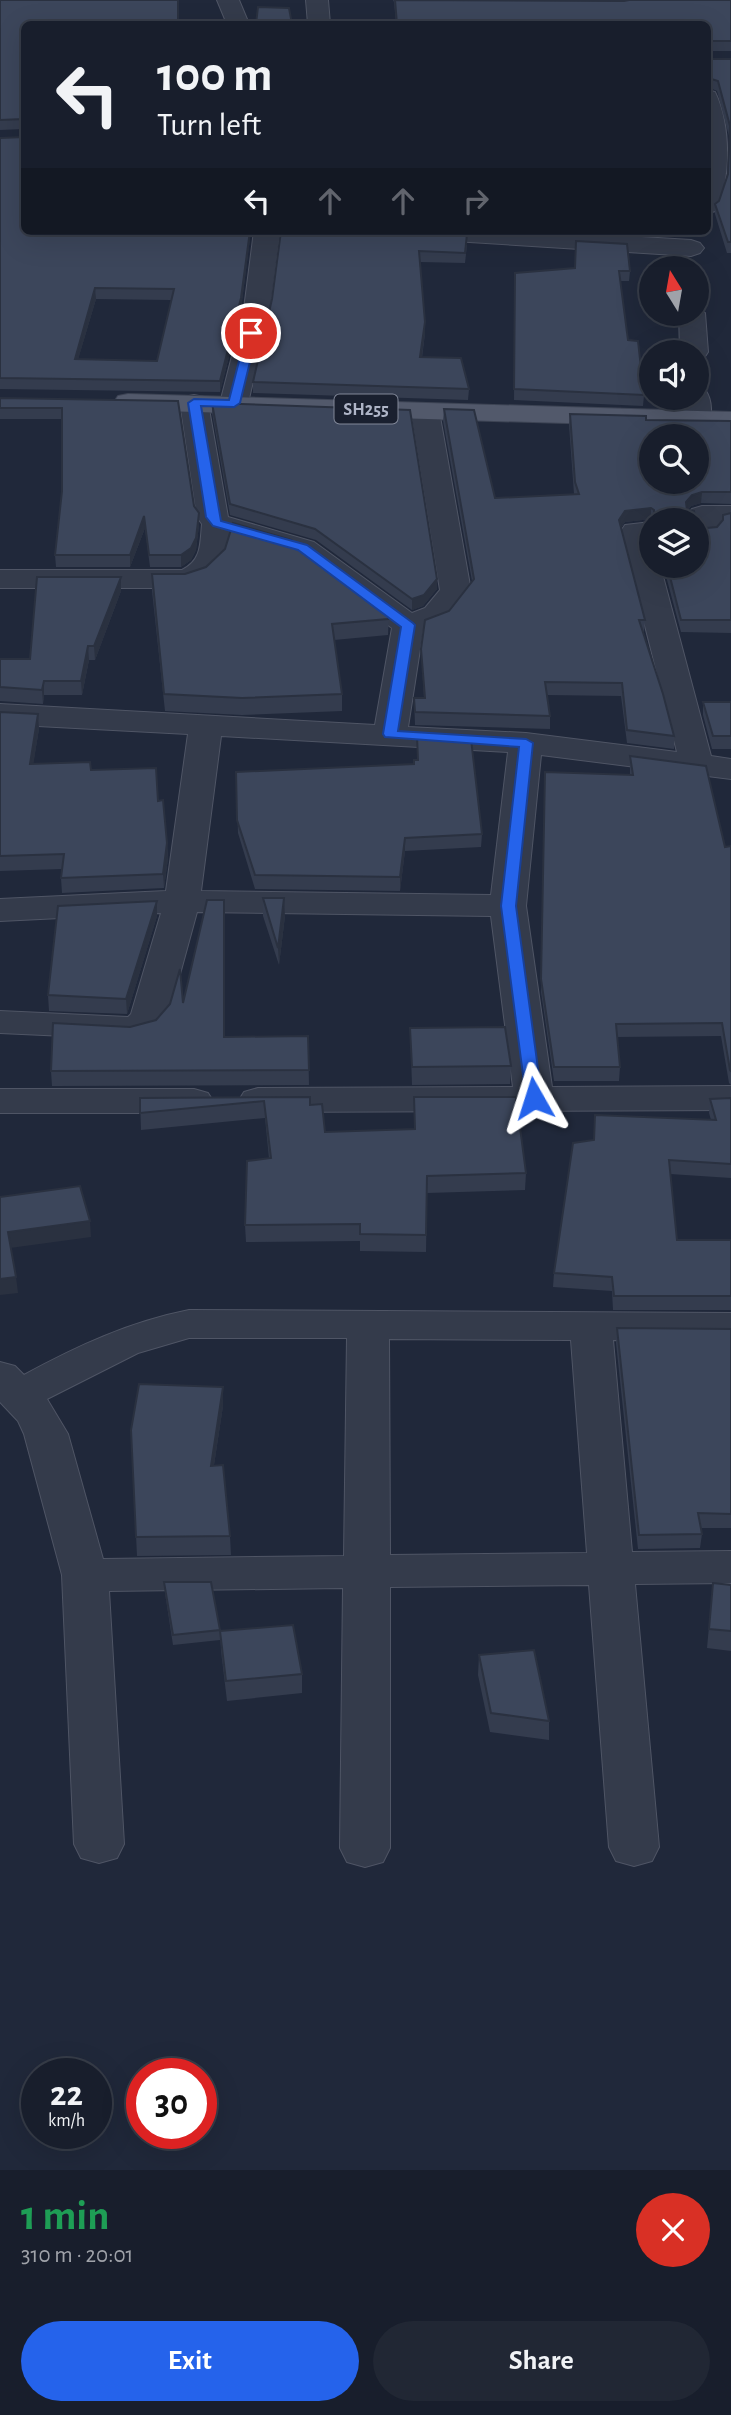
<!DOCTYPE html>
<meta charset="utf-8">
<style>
:root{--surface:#181e2c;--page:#212734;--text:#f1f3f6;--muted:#9fa2a9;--line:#363c48;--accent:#2563eb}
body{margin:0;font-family:"Alegreya Sans",sans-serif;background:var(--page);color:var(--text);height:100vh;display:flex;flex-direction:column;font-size:26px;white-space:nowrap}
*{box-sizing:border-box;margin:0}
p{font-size:23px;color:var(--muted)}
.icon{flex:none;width:38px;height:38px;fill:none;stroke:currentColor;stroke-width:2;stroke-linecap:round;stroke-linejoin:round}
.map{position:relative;height:2170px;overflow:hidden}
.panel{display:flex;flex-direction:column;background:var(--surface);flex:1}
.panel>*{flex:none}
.hud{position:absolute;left:21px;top:21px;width:690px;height:214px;border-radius:10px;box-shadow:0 7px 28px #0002,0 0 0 2px var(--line);background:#181e2c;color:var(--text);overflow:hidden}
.needle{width:46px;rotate:349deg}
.buttons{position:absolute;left:639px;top:256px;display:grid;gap:14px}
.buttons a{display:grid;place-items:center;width:70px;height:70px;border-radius:50%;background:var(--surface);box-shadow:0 7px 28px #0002,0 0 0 2px var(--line);font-size:35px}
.speed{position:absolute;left:21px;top:2058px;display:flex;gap:14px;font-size:35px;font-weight:700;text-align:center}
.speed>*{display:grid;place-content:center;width:91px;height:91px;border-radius:50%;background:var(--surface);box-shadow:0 7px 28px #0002,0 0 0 2px var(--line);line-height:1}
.speed small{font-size:18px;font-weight:400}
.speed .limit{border:10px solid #d22;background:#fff;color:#111}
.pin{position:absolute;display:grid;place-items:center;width:60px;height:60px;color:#fff;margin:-30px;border:4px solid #fff;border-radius:50%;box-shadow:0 2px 7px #0007}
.me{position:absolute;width:77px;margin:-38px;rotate:354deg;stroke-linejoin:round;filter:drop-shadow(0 0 5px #0008)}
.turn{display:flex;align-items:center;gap:24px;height:147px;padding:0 21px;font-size:32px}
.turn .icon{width:91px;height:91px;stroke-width:2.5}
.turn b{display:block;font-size:49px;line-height:60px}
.lanes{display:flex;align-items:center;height:66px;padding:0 21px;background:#0003;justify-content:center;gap:35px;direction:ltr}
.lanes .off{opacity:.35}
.round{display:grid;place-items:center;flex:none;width:74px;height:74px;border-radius:37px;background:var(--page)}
.headline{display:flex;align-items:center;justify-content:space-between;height:119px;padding:0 21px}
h1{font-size:42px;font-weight:700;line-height:52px;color:#1e9e55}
.primary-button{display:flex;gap:14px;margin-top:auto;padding:14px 21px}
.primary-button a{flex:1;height:80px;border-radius:42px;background:var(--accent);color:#fff;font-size:28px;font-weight:700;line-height:80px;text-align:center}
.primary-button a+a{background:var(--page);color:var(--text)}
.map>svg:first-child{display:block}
</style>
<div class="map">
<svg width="731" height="2170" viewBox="0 0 731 2170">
<rect width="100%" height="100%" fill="#20283a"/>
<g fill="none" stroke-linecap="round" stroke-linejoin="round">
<defs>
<path id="minor" d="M217,0H239L249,24H227Z
M306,0H328L330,24H308Z
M485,1L486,0L635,1L632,6L624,8H496L488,6Z
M707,90L715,92C731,125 731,179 716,211L707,213V174L713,145L707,129Z
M254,231H280L270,309L248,403L244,409L234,411L224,409L220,403L244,309Z
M408,231H542L691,240L700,243L704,248L700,253L691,256L421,239L412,236Z
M696,306L705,313L708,352L704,358L696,360V352H680L679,313H696Z
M696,389L706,391C712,400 713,416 707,425L697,427L687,425L683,419L682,397H696Z
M194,395L204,397L208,403L228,517L314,542L412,613L425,608L440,590L411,411L415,405L425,403L435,405L439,411L471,591L447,622L423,630L408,727L526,733L677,752L621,531L625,525L651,522V565H660L711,756L731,759V779L541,755L526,906L552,1087L731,1086V1110L258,1112L244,1108L239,1100L244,1092L258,1088L513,1087L491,916L197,912L168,1018L156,1032L131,1039L0,1033V1011L128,1017L131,1014L161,913L0,921V899L166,891L188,734L0,724V704L375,725L392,628L292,554L231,536C229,566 215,581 186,588H0V570H182C202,560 200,544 202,524L197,517L180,403L184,397ZM221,736L508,752L491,895L201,891Z
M702,506H731V524H719L720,530L716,536L696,539V520H688L687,515L692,509Z
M0,1089H194L208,1093L213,1101L208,1109L194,1113H0Z
M189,1310L731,1313V1341L613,1340L632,1552L731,1551V1583L635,1584L659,1847L652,1861L634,1866L616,1861L609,1847L589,1585L390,1587V1848L383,1862L365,1867L347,1862L340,1848L343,1588L109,1591L124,1844L117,1858L99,1863L81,1858L74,1844L62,1575L24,1434L18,1421L0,1402V1362L15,1366L24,1375C77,1346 129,1322 189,1310ZM189,1338H347L344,1556L103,1559L68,1434L47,1399L138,1353ZM389,1339L571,1340L587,1553L390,1555Z"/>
<path id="major" d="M128,394L731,412V428L128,410L118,408L114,402L118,396Z"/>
</defs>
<use href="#minor" stroke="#4f5565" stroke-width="2"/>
<use href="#major" stroke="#3d4454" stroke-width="2"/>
<use href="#minor" fill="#343b4b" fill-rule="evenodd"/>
<use href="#major" fill="#52596b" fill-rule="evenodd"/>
</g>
<path fill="#343c4e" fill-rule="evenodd" d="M0,0L24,24V129L0,130Z
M393,0L624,1L731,0V51H707V24H396L394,2Z
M707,59H731V253H727L715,214V204L719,201L727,175L729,136L717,91L708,87Z
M0,138L24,231H251L241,309L220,392L0,389ZM96,299L171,300L157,361L78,359Z
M281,231L467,245L465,263L420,262L425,333L422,358L469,389L468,400L253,393V382L272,299Z
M586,231H624V233Z
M630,271L629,281H620L628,340L644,395L643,406L514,400L515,273Z
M0,398L178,401L194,506L199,525L196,550L191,560L181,567H150L145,528L130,567H56L55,555L62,491V419H0Z
M212,403L437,589L423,606L412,610L316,540L230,515L212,413Z
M444,409L495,498L574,494L569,425L570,414L646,420L731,421V504L701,503L691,506L688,510L695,520L651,519L625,522L621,528L645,620L644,632H643L674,736V749L627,743L621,696L547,695L550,716V729L415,725L414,698H424L421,649L472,581L443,421Z
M731,513V633L681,632L663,565H696L717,527Z
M152,574L389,613L388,635L334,640L342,694V711L242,715L165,711L152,591Z
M121,591L95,660H89L82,695H44L43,704L0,701V659H30Z
M703,702H731V749H712L703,715Z
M0,712L38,714L39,729L33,764L91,770L158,801L167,843L168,858L164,888L62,893L61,878L62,869L0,871Z
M417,736L482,834L481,847L405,851L400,891L255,889L238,833L236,772L413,764L417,760Z
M630,756L725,847L731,846V1085L729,1083L721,1036L617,1037L620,1067L619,1081H554L541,992L545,772L630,775Z
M263,898L285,916L279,965L263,916Z
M157,901V916L127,1014L49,1011L48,995Z
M183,1003L224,1037L308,1036L309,1085L52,1086L51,1071L130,1027L156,1020Z
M410,1028L511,1066L510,1084L412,1085Z
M310,1097V1105L325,1132L414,1129V1097L526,1173L525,1190L427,1193L426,1252L360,1251V1241L246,1242L245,1225L269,1158L265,1118L141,1130L140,1098Z
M731,1098V1178L670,1174L677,1240H731V1310H613L612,1291L553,1287L554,1273L711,1120L709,1113L710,1099Z
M617,1328L731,1329V1528H701L702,1534L700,1548L638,1549L616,1343Z
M223,1406L214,1465L230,1536L231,1555L137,1556L131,1430Z
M164,1582L220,1630V1640L173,1645L165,1593Z
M713,1583L731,1585V1651L707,1648Z
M220,1631L302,1674V1693L227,1701L221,1651Z
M479,1655L549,1721V1740L490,1732L478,1675Z"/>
<path fill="#2a3140" d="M250,231H251L241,309L220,392V381Z
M95,288L96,299L75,370V359Z
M425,322V333L420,369V357Z
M702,492L701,503L691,506L685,513L686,502L692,495Z
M651,508V519L625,522L618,532L619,520L625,511Z
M199,513V525L196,550L191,560L181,567V555Z
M144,516L145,528L130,567V555Z
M121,577V591L95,660L94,646Z
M437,579V589L423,606L412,610V599Z
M88,646L89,660L82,695L81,681Z
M44,681V695L43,704L42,690Z
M38,714L39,729L31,779L30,764Z
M405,838V851L400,891V877Z
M167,843L168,858L164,888L163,874Z
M284,898L285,916L279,965L278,948Z
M157,901V916L127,1014L126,999Z
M90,1221L91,1237L10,1248L8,1232Z
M16,1277L18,1293L0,1295V1279Z
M223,1387V1406L211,1485V1466Z"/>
<path fill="#3c465b" stroke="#2a3140" stroke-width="2" fill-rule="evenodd" d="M0,0H178V24H24V119L0,120Z
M395,0L624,1L629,0H731V41H707V24H397Z
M258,7L289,8L292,24H256Z
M707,59H731V242H728L715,204L719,201L728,174L730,126L718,81L708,78L707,79Z
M707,124L711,135L707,159Z
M24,137V231H250L241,298L220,381L0,378V138ZM95,288L174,289L157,361L75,359Z
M281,231H422L467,234L465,253L419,251L425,322L420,357L461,358L469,389L253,382L272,299Z
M576,241L627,244L630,271H619L628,340L638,341L644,395L514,389L515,273L575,268Z
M0,398L178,401L194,506L199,513L196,538L191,548L181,555H149L144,516L130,555H55L62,491V408H0Z
M212,403L410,410L437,579L424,595L412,599L315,529L230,504Z
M444,409L474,410L495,498L579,494L575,482L570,414L646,416V420L731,421V492H702L692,495L686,502L687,510L694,511L695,520H654V510L651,508L625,511L619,520L645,620H639L663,694L674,736L627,730L622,683L545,682L550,716L415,712L414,698H425L421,649L425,620L449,611L474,579ZM651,436H696V481H651Z
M731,513V620H681L667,565H696V529L717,527L723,520V515Z
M233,523L291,540L389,613L388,619L332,624L342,694L242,698L164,694L152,574H185L206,567L225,549Z
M37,577H121L94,646H88L81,681H44L42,690L0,687V659H30Z
M703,702H731V736H713Z
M0,712L38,714L30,764L90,762L91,770L156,768L158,801L163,800L167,843L163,874L61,878L64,854L0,856Z
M417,736L471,739L482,834L405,838L400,877L255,875L237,820L236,772L414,764V760H418Z
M630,756L706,766L725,847L731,846V1071L730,1070L722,1023L616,1024L620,1067H554L541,979L545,772L633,775Z
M263,898H284L278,948Z
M207,900H224V1037L308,1036L309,1070L51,1071L53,1023L130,1027L156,1020L170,1004L180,969L183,1003Z
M157,901L126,999L48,995L58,906Z
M505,1027L511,1066L412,1067L410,1028Z
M310,1097V1105L322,1104L325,1132L415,1129L414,1097H516L526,1173L427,1176L426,1235L360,1234V1224L245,1225L247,1161L271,1158L264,1101L140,1113V1098Z
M731,1098V1164L669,1160L677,1240H731V1296H614L612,1277L554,1273L573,1143L594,1140L595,1115L716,1120L710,1099Z
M80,1186L90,1221L8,1232L16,1277L0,1279V1197Z
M617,1328L731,1329V1514L698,1513L702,1534L639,1535Z
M139,1384L223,1387L211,1466L223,1465L230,1536L136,1537L131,1430Z
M164,1582H211L220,1630L173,1635Z
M713,1583L731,1585V1631L709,1629Z
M293,1625L302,1674L226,1681L220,1631Z
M534,1650L549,1721L491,1713L479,1655Z"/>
<path fill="#2563eb" stroke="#184099" stroke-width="2" d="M247,330L257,333L240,403L234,407L201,406L221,521L307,545L413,623L415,625L398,731L526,739L533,743L516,906L542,1098L540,1102H529L526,1098L501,906L519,747L385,737L383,734L401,627L298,550L213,526L206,517L188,403L194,399L229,400Z"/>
<g text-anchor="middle" stroke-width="7" stroke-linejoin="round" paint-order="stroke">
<rect fill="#1a202f" stroke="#828899" stroke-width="2" x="334.5" y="394.5" width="63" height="29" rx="5"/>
<g font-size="18" font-weight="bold" fill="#afb5c7">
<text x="366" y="415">SH255</text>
</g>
</g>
</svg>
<div class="buttons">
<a><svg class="needle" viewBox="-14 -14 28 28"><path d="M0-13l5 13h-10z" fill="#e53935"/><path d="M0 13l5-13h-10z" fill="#9fa2a9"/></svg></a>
<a><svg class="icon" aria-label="sound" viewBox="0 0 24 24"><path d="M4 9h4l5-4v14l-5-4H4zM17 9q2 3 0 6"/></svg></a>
<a><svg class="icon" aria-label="search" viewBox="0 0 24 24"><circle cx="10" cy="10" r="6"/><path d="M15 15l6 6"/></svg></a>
<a><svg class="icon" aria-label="layers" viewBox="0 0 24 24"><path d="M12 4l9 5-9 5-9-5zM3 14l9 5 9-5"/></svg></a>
</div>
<div class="speed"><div>22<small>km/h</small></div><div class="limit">30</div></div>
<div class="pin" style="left:251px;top:333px;background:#d93025"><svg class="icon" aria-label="arrive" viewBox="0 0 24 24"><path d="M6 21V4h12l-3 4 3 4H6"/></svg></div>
<svg class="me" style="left:534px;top:1098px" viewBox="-20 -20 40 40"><path d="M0-17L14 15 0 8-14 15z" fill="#2563eb" stroke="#fff" stroke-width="4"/></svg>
<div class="hud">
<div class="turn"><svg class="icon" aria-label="left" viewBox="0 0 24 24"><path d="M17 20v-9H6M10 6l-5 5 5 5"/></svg><div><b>100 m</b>Turn left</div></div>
<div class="lanes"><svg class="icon" aria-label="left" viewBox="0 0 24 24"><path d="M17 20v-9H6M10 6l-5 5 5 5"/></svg><svg class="icon off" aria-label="ahead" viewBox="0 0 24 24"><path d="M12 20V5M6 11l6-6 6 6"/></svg><svg class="icon off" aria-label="ahead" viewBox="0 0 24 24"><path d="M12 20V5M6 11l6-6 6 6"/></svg><svg class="icon off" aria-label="right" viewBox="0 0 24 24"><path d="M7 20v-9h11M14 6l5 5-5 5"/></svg></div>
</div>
</div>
<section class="panel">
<div class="headline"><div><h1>1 min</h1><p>310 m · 20:01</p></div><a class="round" style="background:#d93025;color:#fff"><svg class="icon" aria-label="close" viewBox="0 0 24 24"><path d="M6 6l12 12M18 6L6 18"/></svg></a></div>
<div class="primary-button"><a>Exit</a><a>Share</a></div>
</section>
